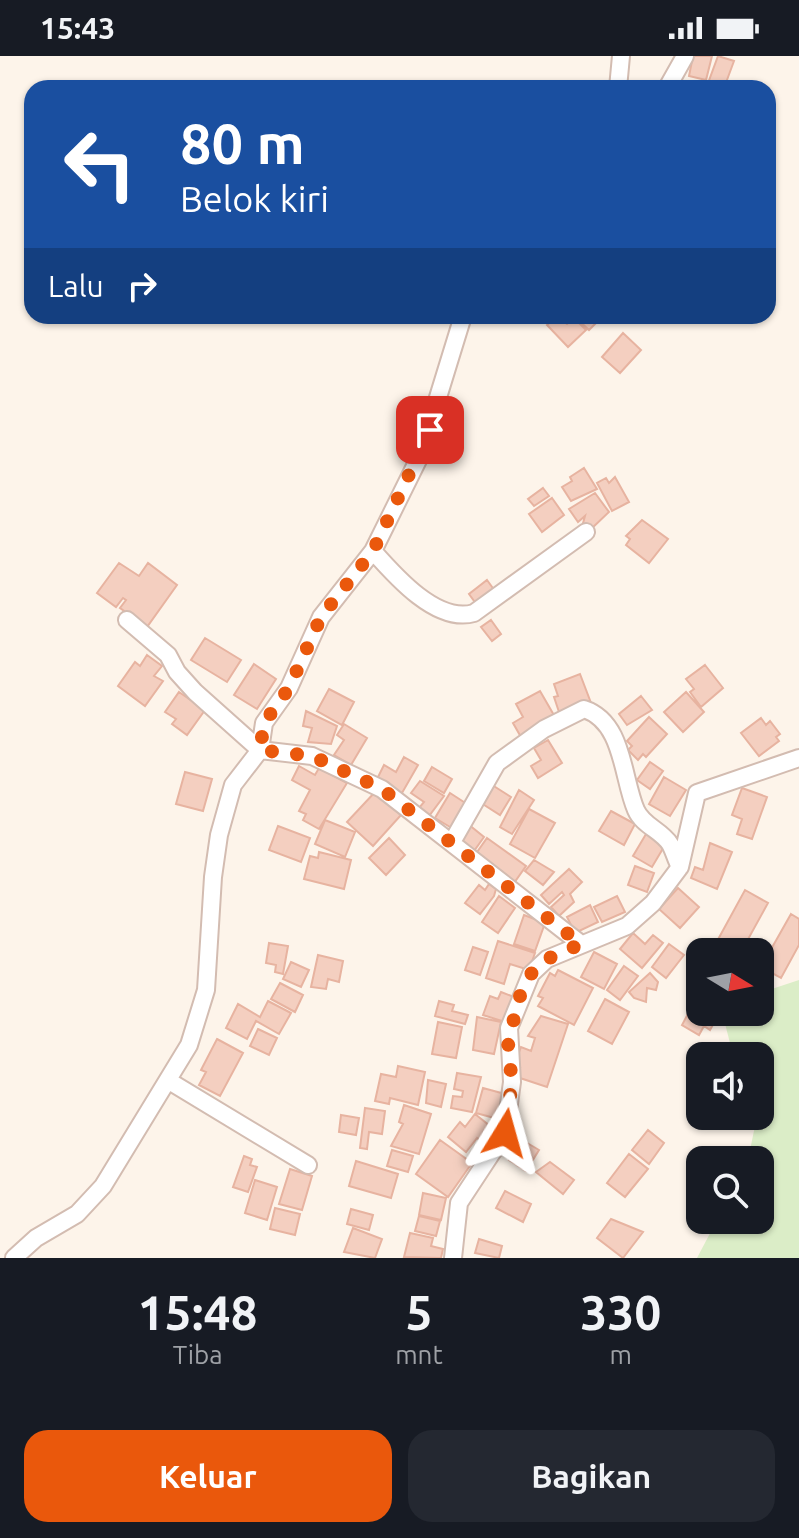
<!DOCTYPE html>
<html lang="id">
<style>
:root{--surface:#171b24;--page:#242831;--text:#f1f3f6;--muted:#9ea1a6;--accent:#ea580c}
body{margin:0;font-family:Ubuntu,sans-serif;background:var(--page);color:var(--text);height:100vh;display:flex;flex-direction:column;font-size:30px;white-space:nowrap}
*{box-sizing:border-box;margin:0}
p{font-size:26px;color:var(--muted)}
.icon{flex:none;width:44px;height:44px;fill:none;stroke:currentColor;stroke-width:2;stroke-linecap:round;stroke-linejoin:round}
.map{position:relative;height:1202px;overflow:hidden}
.details{display:flex;flex-direction:column;background:var(--surface);flex:1}
.details>*{flex:none}
.hud{position:absolute;left:24px;top:24px;width:752px;height:244px;border-radius:24px;box-shadow:0 2px 6px #0004;background:#1a4fa0;color:#fff;overflow:hidden}
.needle{width:52px;rotate:100deg}
.buttons{position:absolute;left:686px;top:882px;display:grid;gap:16px}
.buttons a{display:grid;place-items:center;width:88px;height:88px;border-radius:16px;background:var(--surface);box-shadow:0 2px 6px #0004;font-size:40px}
.pin{position:absolute;display:grid;place-items:center;width:68px;height:68px;color:#fff;margin:-34px;border-radius:16px;box-shadow:0 4px 12px #0006}
.me{position:absolute;width:88px;margin:-44px;rotate:8deg;stroke-linejoin:round;filter:drop-shadow(0 0 6px #0008)}
.turn{display:flex;align-items:center;gap:28px;height:168px;padding:0 24px;font-size:36px}
.turn .icon{width:104px;height:104px;stroke-width:2.5}
.turn b{display:block;font-size:56px;line-height:68px}
.then{display:flex;align-items:center;height:76px;padding:0 24px;background:#0003;gap:16px;font-size:30px}
.eta{display:flex;justify-content:space-evenly;align-items:center;height:136px;text-align:center}
.eta b{font-size:48px;font-weight:700;line-height:56px}
.cta{display:flex;gap:16px;margin-top:auto;padding:16px 24px}
.cta a{flex:1;height:92px;border-radius:24px;background:var(--accent);color:#fff;font-size:32px;font-weight:700;line-height:92px;text-align:center}
.cta a+a{background:var(--page);color:var(--text)}
.status{display:flex;justify-content:space-between;align-items:center;height:56px;padding:0 40px;background:var(--surface);direction:ltr}
.status svg{height:22px;fill:currentColor}
.map>svg:first-child{display:block}
</style>
<div class="status"><b>15:43</b><svg viewBox="0 0 49 12"><path d="M0 12V9h3v3zM5 12V6h3v6zM10 12V3h3v9zM15 12V0h3v12zM26 1h20v11H26zM47 4h2v5h-2z"/></svg></div>
<div class="map">
<svg width="799" height="1202" viewBox="0 0 799 1202">
<rect width="100%" height="100%" fill="#fdf4ea"/>
<path fill="#dbedc7" d="M799,924V1202H697L717,1164H760V1104H748L757,1060H760V1000H744L730,987L722,956H760V937Z"/>
<path fill="#f4cfc0" stroke="#e7b3a0" stroke-width="2" d="M693,0H712L706,24L689,20Z
M718,0L734,5L724,32L707,30Z
M557,260L567,268L574,262L586,274L568,291L547,269Z
M574,260H603L589,274Z
M623,277L641,294L620,317L602,301Z
M584,412L597,433L571,445L562,431L572,425L570,421Z
M615,421L629,446L612,455L597,427L606,422L609,427Z
M543,432L549,440L534,450L528,443Z
M595,437L609,456L590,474L582,471L585,460L578,466L569,453Z
M552,442L564,459L542,476L529,458Z
M642,464L668,483L649,507L626,489L630,483L626,480Z
M119,507L139,520L148,507L177,529L147,571L120,552L126,544L123,542L116,551L97,537Z
M487,524L495,535L477,549L469,538Z
M491,564L501,578L492,585L481,571Z
M205,582L241,604L227,626L191,604Z
M147,599L162,610L154,620L163,625L145,650L118,630L135,606L140,610Z
M254,608L276,623L257,653L234,639Z
M705,609L723,632L701,651L690,636L694,633L686,623Z
M580,618L591,647L560,659L554,641L558,640L554,628Z
M329,633L354,646L342,669L317,655Z
M540,635L555,661L521,681L513,667L523,661L516,648Z
M179,636L205,654L187,679L172,668L176,663L165,656Z
M686,636L704,656L683,676L664,656Z
M641,640L652,654L627,669L619,658Z
M306,655L337,670L331,688L308,686L312,672L303,670Z
M649,661L667,678L646,701L643,698L638,704L628,694L632,690L627,685Z
M761,662L766,669L770,665L780,678L776,681L779,685L759,700L741,677Z
M344,668L367,682L351,709L334,699L344,684L337,679Z
M548,684L562,707L538,722L531,710L541,704L534,692Z
M404,701L418,709L402,737L377,723L384,709L396,716Z
M650,706L663,715L650,733L637,724Z
M299,710L315,719L319,712L347,727L319,773L303,764L306,758L299,755L310,734L292,724Z
M432,711L452,723L444,737L424,725Z
M185,716L212,723L203,755L176,748Z
M664,721L686,734L670,760L649,748Z
M420,725L444,740L429,760L419,752L424,746L411,737Z
M489,727L511,741L500,759L478,745Z
M742,732L767,741L752,783L737,778L742,763L732,759Z
M519,734L534,744L512,778L500,771Z
M376,735L401,759L373,790L347,766Z
M450,737L470,750L455,774L435,762Z
M529,753L555,767L535,802L510,788Z
M611,755L635,768L624,789L599,775Z
M325,764L355,776L345,801L315,788Z
M468,768L484,781L474,795L457,781Z
M278,770L310,782L301,806L269,794Z
M646,778L665,789L652,811L633,800Z
M389,782L405,799L386,819L369,802Z
M487,782L526,810L514,827L475,799Z
M710,787L732,796L717,833L691,822L695,811L703,814Z
M319,796L351,804L344,833L304,823L310,800L318,802Z
M534,804L554,816L543,829L525,815Z
M635,810L654,817L647,836L628,829Z
M569,813L582,826L570,838L574,846L559,860L551,851L564,839L562,836L549,848L541,839Z
M489,828L496,833L494,840L480,858L465,847L479,829L485,834Z
M678,832L699,851L680,872L659,853Z
M745,834L768,847L741,896H727L715,889Z
M499,840L515,852L498,877L482,866Z
M617,840L625,856L602,866L594,851Z
M590,849L598,866L575,877L567,861Z
M791,858L799,863V889L781,922L761,911Z
M524,859L545,867L535,895L514,888Z
M633,877L645,888L653,879L663,887L642,912L620,893Z
M498,885L535,897L529,914L510,908L504,928L486,922Z
M269,887L288,890L283,918L275,916L276,909L266,907Z
M669,888L684,899L666,922L652,911Z
M473,891L488,896L480,919L465,914Z
M594,896L617,908L604,933L581,921Z
M318,899L343,905L339,926L328,923L326,933L311,931Z
M291,906L309,914L301,931L283,923Z
M624,910L638,920L620,944L607,934Z
M558,914L593,932L574,969L538,950L543,942L538,940L550,917L555,920Z
M650,917L658,926L656,934L647,932L646,946L634,942L629,936Z
M280,927L303,939L295,956L271,943Z
M501,936L514,941L505,966L483,959L490,940L498,943Z
M698,939L700,956H720L710,974L704,970L699,979L682,969Z
M605,943L629,956L612,988L588,975Z
M268,945L291,957L279,978L256,965L247,983L226,972L238,948L260,961Z
M439,945L454,949L452,955L468,959L465,968L435,960Z
M541,960L568,968L547,1031L517,1021L520,1012L514,1010L521,991L531,995L535,982L528,980Z
M477,961L501,966L494,998L473,994Z
M438,966L462,971L456,1002L432,998Z
M258,973L277,982L269,999L250,990Z
M217,983L243,997L220,1040L199,1029L206,1016L201,1014Z
M398,1010L425,1016L418,1049L390,1042L389,1048L375,1045L381,1018L396,1021Z
M457,1017L481,1021L472,1056L451,1052L453,1040L462,1041L463,1035L454,1033Z
M428,1024L446,1028L441,1051L426,1047Z
M483,1032L505,1038L498,1063L476,1057Z
M404,1049L431,1058L419,1098L391,1090L403,1068L399,1066Z
M365,1052L385,1055L382,1078L369,1076L367,1093L360,1092Z
M475,1058L495,1074L484,1088L477,1082L466,1096L448,1081L460,1066L465,1071Z
M341,1059L359,1062L356,1079L339,1076Z
M648,1074L664,1087L649,1108L632,1094Z
M517,1081L539,1094L526,1115L509,1104Z
M440,1084L472,1107L448,1141L416,1118Z
M392,1094L413,1100L408,1116L387,1110Z
M629,1098L648,1113L625,1141L607,1127Z
M244,1100L252,1103L250,1109L257,1111L248,1136L233,1131Z
M356,1105L398,1118L391,1142L349,1130Z
M550,1106L574,1124L563,1138L536,1116Z
M290,1113L312,1120L302,1154L279,1148Z
M255,1124L277,1131L267,1164L245,1157Z
M505,1135L531,1148L523,1166L496,1152Z
M423,1137L446,1142L441,1164L419,1159Z
M275,1152L300,1158L295,1179L270,1173Z
M351,1153L373,1159L369,1174L347,1168Z
M419,1160L440,1165L436,1180L415,1175Z
M611,1163L643,1176L623,1202L597,1182Z
M353,1172L382,1183L375,1202L344,1196Z
M410,1177L433,1182L431,1190L443,1193L441,1202L404,1201Z
M479,1183L502,1190L499,1202L475,1197Z"/>
<g fill="none" stroke-linecap="round" stroke-linejoin="round">
<defs>
<path id="minor" d="M618,32L621,0
M667,32L685,0
M373,495C395,520 437,568 474,557L586,476
M127,564L168,599L177,616L195,636L260,694L312,700L382,733L581,888
M452,786L497,707L544,673L584,653C624,666 622,722 636,754C643,770 661,774 670,788C674,795 676,804 680,811
M169,1025L308,1109
M14,1202L36,1182L77,1158L103,1130L189,989L206,934L213,821L219,779L233,729L260,694L264,667L289,632L321,561L373,495L420,400L463,260
M453,1202L459,1147L505,1077L512,1026L509,972L531,918L547,903L627,870L653,847L680,811L697,737L799,702"/>
</defs>
<use href="#minor" stroke="#d3bcb1" stroke-width="20"/>
<use href="#minor" stroke="#fff" stroke-width="16"/>
</g>
<g fill="none" stroke-linecap="round" stroke-linejoin="round">
<path stroke="#ea580c" stroke-width="14" stroke-dasharray="0 25.2" d="M430,374L373,495L321,561L289,632L264,667L260,694L312,700L382,733L581,888L547,903L531,918L518,944L508,990L512,1026L505,1077"/>
</g>
</svg>
<div class="buttons">
<a><svg class="needle" viewBox="-14 -14 28 28"><path d="M0-13l5 13h-10z" fill="#e53935"/><path d="M0 13l5-13h-10z" fill="#9ea1a6"/></svg></a>
<a><svg class="icon" aria-label="sound" viewBox="0 0 24 24"><path d="M4 9h4l5-4v14l-5-4H4zM17 9q2 3 0 6"/></svg></a>
<a><svg class="icon" aria-label="search" viewBox="0 0 24 24"><circle cx="10" cy="10" r="6"/><path d="M15 15l6 6"/></svg></a>
</div>
<div class="pin" style="left:430px;top:374px;background:#d93025"><svg class="icon" aria-label="arrive" viewBox="0 0 24 24"><path d="M6 21V4h12l-3 4 3 4H6"/></svg></div>
<svg class="me" style="left:505px;top:1077px" viewBox="-20 -20 40 40"><path d="M0-17L14 15 0 8-14 15z" fill="#ea580c" stroke="#fff" stroke-width="4"/></svg>
<div class="hud">
<div class="turn"><svg class="icon" aria-label="left" viewBox="0 0 24 24"><path d="M17 20v-9H6M10 6l-5 5 5 5"/></svg><div><b>80 m</b>Belok kiri</div></div>
<div class="then">Lalu<svg class="icon" aria-label="right" viewBox="0 0 24 24"><path d="M7 20v-9h11M14 6l5 5-5 5"/></svg></div>
</div>
</div>
<section class="details">
<div class="eta">
<div><b>15:48</b><p>Tiba</p></div>
<div><b>5</b><p>mnt</p></div>
<div><b>330</b><p>m</p></div>
</div>
<div class="cta"><a>Keluar</a><a>Bagikan</a></div>
</section>
